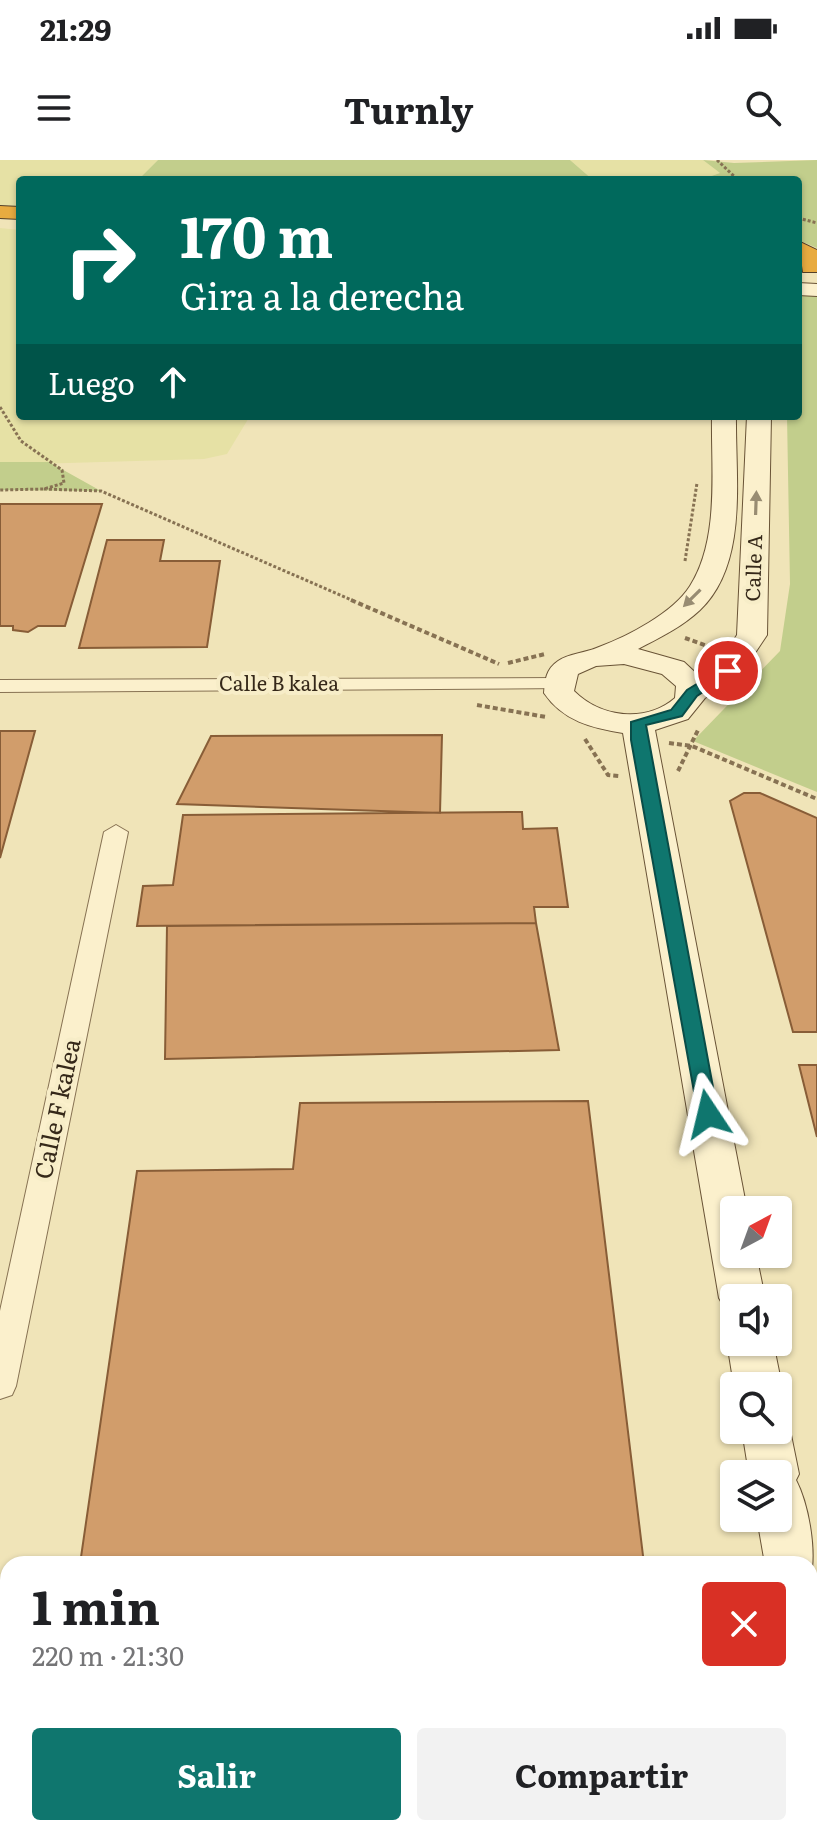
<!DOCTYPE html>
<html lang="es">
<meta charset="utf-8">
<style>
:root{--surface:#fff;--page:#f2f2f2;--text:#202124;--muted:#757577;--accent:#0f766e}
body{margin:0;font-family:Literata,serif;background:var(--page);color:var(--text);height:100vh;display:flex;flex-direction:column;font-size:30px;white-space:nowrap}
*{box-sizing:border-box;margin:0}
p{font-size:26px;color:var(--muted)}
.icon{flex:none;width:44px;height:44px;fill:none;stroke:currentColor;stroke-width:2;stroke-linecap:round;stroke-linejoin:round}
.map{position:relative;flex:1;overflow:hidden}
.details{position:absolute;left:0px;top:1396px;width:818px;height:280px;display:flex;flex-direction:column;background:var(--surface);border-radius:24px 24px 0 0;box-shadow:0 2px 6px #0004}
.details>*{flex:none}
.top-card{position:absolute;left:16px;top:16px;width:786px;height:244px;border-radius:8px;box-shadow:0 2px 6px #0004;background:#00695c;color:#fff;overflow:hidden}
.needle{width:52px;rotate:41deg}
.controls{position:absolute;left:720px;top:1036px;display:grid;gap:16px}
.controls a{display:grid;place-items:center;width:72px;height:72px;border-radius:8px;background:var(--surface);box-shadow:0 2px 6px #0004;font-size:40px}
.pin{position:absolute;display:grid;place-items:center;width:68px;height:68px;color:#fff;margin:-34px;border:4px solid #fff;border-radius:50%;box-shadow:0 2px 8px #0007}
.me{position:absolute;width:88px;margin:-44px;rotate:350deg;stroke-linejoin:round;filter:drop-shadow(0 0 6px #0008)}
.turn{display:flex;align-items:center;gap:28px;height:168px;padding:0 32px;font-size:36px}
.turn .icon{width:104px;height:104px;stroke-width:2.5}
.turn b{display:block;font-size:56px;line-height:68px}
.then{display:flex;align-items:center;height:76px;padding:0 32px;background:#0003;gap:16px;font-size:30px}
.round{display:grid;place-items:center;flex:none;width:84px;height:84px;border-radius:8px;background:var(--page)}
.overview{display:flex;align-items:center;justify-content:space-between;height:136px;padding:0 32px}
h1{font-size:48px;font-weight:700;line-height:60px}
.primary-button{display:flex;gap:16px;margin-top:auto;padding:16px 32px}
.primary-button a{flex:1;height:92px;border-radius:8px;background:var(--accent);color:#fff;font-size:32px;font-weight:700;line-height:92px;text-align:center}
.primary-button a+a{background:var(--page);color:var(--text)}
.status{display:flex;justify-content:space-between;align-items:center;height:56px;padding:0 40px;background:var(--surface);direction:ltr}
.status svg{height:22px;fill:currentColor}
header{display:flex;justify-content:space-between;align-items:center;height:104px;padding:0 32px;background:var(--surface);font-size:36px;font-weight:700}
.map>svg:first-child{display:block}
</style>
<div class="status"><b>21:29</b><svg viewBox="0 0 49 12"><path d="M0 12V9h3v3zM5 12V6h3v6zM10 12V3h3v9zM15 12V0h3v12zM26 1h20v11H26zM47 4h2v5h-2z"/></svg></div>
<header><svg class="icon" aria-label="menu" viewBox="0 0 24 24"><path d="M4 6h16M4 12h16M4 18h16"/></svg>Turnly<svg class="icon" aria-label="search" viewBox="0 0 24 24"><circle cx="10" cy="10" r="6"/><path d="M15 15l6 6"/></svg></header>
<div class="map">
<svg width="817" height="1676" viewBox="0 0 817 1676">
<rect width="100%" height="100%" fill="#f0e4b8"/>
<path fill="#e6e1a5" d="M0,0H158L138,20H20V49L0,48Z
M570,0H703L720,13L700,20H593Z
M0,68L20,70V256H250L227,294L204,299L0,305Z"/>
<path fill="#c2ce8c" d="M158,0H570L593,20H138Z
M703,0L734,3L817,0V88L798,80V20H700L720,13Z
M798,132L817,133V632L693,581L780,491L790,424L787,256H798Z
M0,302H49L101,331L0,330Z"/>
<path fill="#d19d6b" stroke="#885d37" stroke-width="2" d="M0,344H102L65,466H38L28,472L13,470V466H0Z
M107,380H164L160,401H220L207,487L79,488Z
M0,571H35L0,698Z
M442,575L440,653L177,644L211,576Z
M744,633H760L817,658V872H793L730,641Z
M522,652L523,669L557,668L568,747H534L536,763L137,766L143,726L173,725L183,655Z
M536,763L559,890L165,899L167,766Z
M799,905H817V977Z
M588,941L644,1404H80L137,1011L293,1009L300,943Z"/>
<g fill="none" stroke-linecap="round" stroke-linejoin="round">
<defs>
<path id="street" d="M557,518L564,520L567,524L564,528L0,532V520Z
M116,665L128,672L16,1226L12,1235L0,1239V1151L104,672Z
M817,1579V1615L810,1616V1580Z
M0,1588H8V1624H0Z
M142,1668H182V1676H142Z"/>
<path id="secondary" d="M798,123L817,124V136L798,135Z
M712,256H736C735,317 749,403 700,450C682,467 659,478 638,489L684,502L699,516L717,505L737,475L747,256H771L767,475L739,517L705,538L688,559L655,570L747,1050H734V1094H756L765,1138H734V1153L726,1150L719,1138L623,573C592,568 563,561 544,533C545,520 546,509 558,501C570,493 586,493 599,487C628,476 673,453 690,426C720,379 711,309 712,256ZM624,504L662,514L676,526L675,538C646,563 601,558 574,531L578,514L596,506Z
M734,1169V1182H773L782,1226L778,1233V1226H734L727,1182Z
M778,1254L783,1256L790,1270L799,1314L796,1320C809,1345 817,1393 810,1419V1404H765L757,1358H778V1314H749L742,1270H778Z
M810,1482L817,1485V1571L810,1568Z"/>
<path id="highway" d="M0,46L20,47V59L0,58Z
M798,81L817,90V112H803Z"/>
</defs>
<use href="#street" stroke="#877253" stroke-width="2"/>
<use href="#secondary" stroke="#695336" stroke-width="2"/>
<use href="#highway" stroke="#544028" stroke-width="2"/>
<path stroke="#877253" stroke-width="3" stroke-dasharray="3 2" stroke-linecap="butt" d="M717,0L738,20
M798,58L817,63
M0,247L21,281L62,310L64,323L44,329L0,330
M44,329L101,331L356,442
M685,401L697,323"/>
<path stroke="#877253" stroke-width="4" stroke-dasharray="5 3" stroke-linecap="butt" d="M351,440L499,504
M685,478L713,488
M508,503L545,494
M477,545L546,557
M585,579L608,615L619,616
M669,583L692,586L817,639
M678,611L698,570"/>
<path stroke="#877253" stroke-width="7" stroke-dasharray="8 5" stroke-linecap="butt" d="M713,1668L725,1676
M246,1676L258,1668"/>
<use href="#street" fill="#fbf0cc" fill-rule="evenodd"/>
<use href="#secondary" fill="#fbf0cc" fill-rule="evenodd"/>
<use href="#highway" fill="#e8ab40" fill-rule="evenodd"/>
</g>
<defs><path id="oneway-solid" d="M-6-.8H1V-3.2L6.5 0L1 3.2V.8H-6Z" transform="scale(2)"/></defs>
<g fill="#988c72">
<use href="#oneway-solid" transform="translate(756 343) rotate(-88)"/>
<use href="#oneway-solid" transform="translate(692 438) rotate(135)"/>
</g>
<path fill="#0f766e" stroke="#0a4d48" stroke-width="2" d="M723,508L735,511L697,536L682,556L646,565L718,954L708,961L698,954L631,580V562L671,550L687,530Z"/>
<g text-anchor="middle" stroke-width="8" stroke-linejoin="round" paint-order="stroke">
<g font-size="20" fill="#352819" stroke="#f7edc8">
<text transform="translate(754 408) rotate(-88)" y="7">Calle A</text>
<text x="279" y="531">Calle B kalea</text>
</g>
<g font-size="24" fill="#352819" stroke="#f7edc8">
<text transform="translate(58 949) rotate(-78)" y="8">Calle F kalea</text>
</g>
</g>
</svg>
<div class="controls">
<a><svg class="needle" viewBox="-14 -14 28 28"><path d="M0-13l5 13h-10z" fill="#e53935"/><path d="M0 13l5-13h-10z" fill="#757577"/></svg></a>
<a><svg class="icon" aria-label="sound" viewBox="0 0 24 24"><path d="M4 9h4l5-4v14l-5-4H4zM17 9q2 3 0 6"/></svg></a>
<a><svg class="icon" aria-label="search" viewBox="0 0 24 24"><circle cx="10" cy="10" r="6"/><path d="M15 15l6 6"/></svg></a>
<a><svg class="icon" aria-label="layers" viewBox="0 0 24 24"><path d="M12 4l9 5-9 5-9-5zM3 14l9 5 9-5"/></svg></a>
</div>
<div class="pin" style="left:728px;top:511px;background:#d93025"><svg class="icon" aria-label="arrive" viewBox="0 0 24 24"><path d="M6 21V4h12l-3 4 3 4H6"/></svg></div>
<svg class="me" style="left:708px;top:954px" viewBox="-20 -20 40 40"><path d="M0-17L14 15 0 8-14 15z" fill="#0f766e" stroke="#fff" stroke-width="4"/></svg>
<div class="top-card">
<div class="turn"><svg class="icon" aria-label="right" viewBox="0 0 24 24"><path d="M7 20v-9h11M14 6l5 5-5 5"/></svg><div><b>170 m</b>Gira a la derecha</div></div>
<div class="then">Luego<svg class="icon" aria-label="ahead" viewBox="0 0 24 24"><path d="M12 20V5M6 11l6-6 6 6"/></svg></div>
</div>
<section class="details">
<div class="overview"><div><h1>1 min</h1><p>220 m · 21:30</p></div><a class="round" style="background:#d93025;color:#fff"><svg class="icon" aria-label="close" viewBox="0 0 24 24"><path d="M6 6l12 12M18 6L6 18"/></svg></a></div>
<div class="primary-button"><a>Salir</a><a>Compartir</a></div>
</section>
</div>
